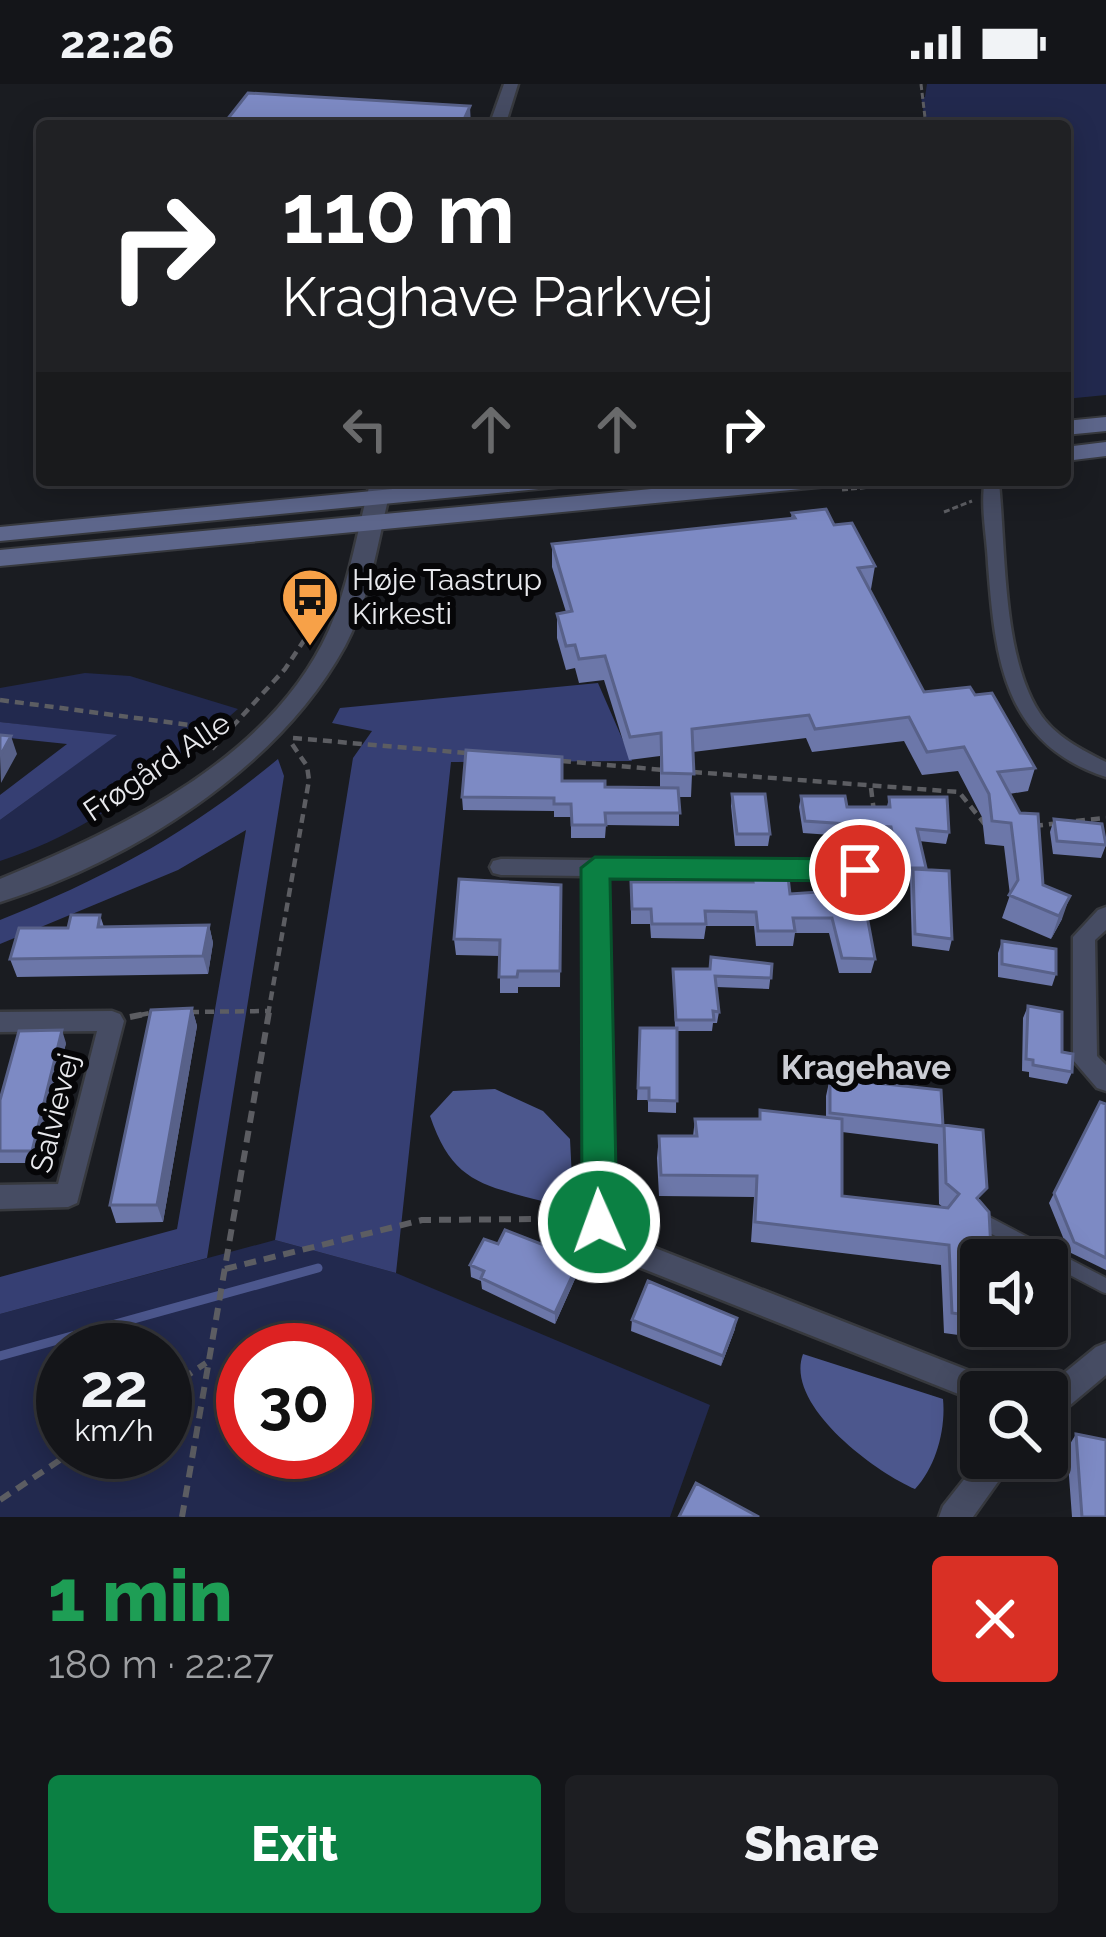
<!DOCTYPE html>
<meta charset="utf-8">
<style>
:root{--surface:#141519;--page:#1d1e22;--text:#f1f3f6;--muted:#9d9fa2;--line:#333438;--accent:#0b8043}
body{margin:0;font-family:Raleway,sans-serif;background:var(--page);color:var(--text);height:100vh;display:flex;flex-direction:column;font-size:45px;white-space:nowrap}
*{box-sizing:border-box;margin:0}
p{font-size:39px;color:var(--muted)}
.icon{flex:none;width:66px;height:66px;fill:none;stroke:currentColor;stroke-width:2;stroke-linecap:round;stroke-linejoin:round}
.map{position:relative;height:1433px;overflow:hidden}
.drawer{display:flex;flex-direction:column;background:var(--surface);flex:1}
.drawer>*{flex:none}
.guide{position:absolute;left:36px;top:36px;width:1035px;height:366px;border-radius:12px;box-shadow:0 6px 30px #0003,0 0 0 3px var(--line);background:#202124;color:#fff;overflow:hidden}
.controls{position:absolute;left:960px;top:1155px;display:grid;gap:24px}
.controls a{display:grid;place-items:center;width:108px;height:108px;border-radius:12px;background:var(--surface);box-shadow:0 6px 30px #0003,0 0 0 3px var(--line);font-size:60px}
.speed{position:absolute;left:36px;top:1239px;display:flex;gap:24px;font-size:60px;font-weight:700;text-align:center}
.speed>*{display:grid;place-content:center;width:156px;height:156px;border-radius:50%;background:var(--surface);box-shadow:0 6px 30px #0003,0 0 0 3px var(--line);line-height:1}
.speed small{font-size:30px;font-weight:400}
.speed .limit{border:18px solid #d22;background:#fff;color:#111}
.pin{position:absolute;display:grid;place-items:center;width:102px;height:102px;color:#fff;margin:-51px;border:6px solid #fff;border-radius:50%;box-shadow:0 3px 12px #0007}
.me{position:absolute;width:132px;margin:-66px;rotate:358deg;stroke-linejoin:round;filter:drop-shadow(0 0 9px #0008)}
.turn{display:flex;align-items:center;gap:42px;height:252px;padding:0 48px;font-size:54px}
.turn .icon{width:156px;height:156px;stroke-width:2.5}
.turn b{display:block;font-size:84px;line-height:102px}
.lanes{display:flex;align-items:center;height:114px;padding:0 48px;background:#0003;justify-content:center;gap:60px;direction:ltr}
.lanes .off{opacity:.35}
.round{display:grid;place-items:center;flex:none;width:126px;height:126px;border-radius:12px;background:var(--page)}
.summary{display:flex;align-items:center;justify-content:space-between;height:204px;padding:0 48px}
h1{font-size:72px;font-weight:800;line-height:90px;color:#1e9e55}
.action{display:flex;gap:24px;margin-top:auto;padding:24px 48px}
.action a{flex:1;height:138px;border-radius:12px;background:var(--accent);color:#fff;font-size:48px;font-weight:800;line-height:138px;text-align:center}
.action a+a{background:var(--page);color:var(--text)}
.status{display:flex;justify-content:space-between;align-items:center;height:84px;padding:0 60px;background:var(--surface);direction:ltr}
.status svg{height:33px;fill:currentColor}
.map>svg:first-child{display:block}
</style>
<div class="status"><b>22:26</b><svg viewBox="0 0 49 12"><path d="M0 12V9h3v3zM5 12V6h3v6zM10 12V3h3v9zM15 12V0h3v12zM26 1h20v11H26zM47 4h2v5h-2z"/></svg></div>
<div class="map">
<svg width="1106" height="1433" viewBox="0 0 1106 1433">
<rect width="100%" height="100%" fill="#1a1c21"/>
<path fill="#22294e" fill-rule="evenodd" d="M927,0H1106V311L1065,315V42H926L921,13H925Z
M85,589L130,592L238,625C166,688 93,747 0,777V736L115,652L0,638V604Z
M275,1156L396,1189L710,1321L670,1433H0V1230ZM63,1266H165V1368H63ZM243,1266H345V1368H243Z"/>
<path fill="#363f73" d="M598,599L632,677L451,678L396,1189L275,1156L353,674L372,647L332,639L340,624Z
M0,638L117,651L0,736V711L67,660L0,653Z
M278,675L284,692L207,1174L0,1230V1193L177,1145L246,746L178,786L0,860V836C109,792 187,750 278,675Z"/>
<path fill="#4c578d" d="M495,1005L543,1027L570,1055L572,1095L542,1117C481,1101 452,1097 430,1032L453,1007Z
M803,1270L943,1315C946,1345 936,1383 915,1405C875,1388 784,1321 803,1270Z"/>
<g fill="none" stroke-linecap="round" stroke-linejoin="round">
<path stroke="#4c578d" stroke-width="9" d="M0,1272L318,1184"/>
<defs>
<path id="service" d="M982,1137L1106,1202"/>
<path id="minor" d="M985,396L999,399C1006,467 1002,570 1039,628C1054,652 1082,666 1106,678V693C1003,660 995,573 988,480C987,453 980,421 985,396Z
M501,775L890,780L893,786L890,792L882,794L606,792L612,1138L609,1146L998,1298L1003,1308H981V1319L553,1149L549,1140L553,1131L562,1128L586,1137L584,792L501,791L493,789L490,783L493,777Z
M1106,823V846L1095,856L1097,972L1106,981V1007L1097,1004L1073,976V853L1098,826Z
M112,927L120,930L124,937L77,1119L68,1123L0,1125V1101L58,1100L97,947L0,948V928Z
M1106,1259V1291L1057,1332L1047,1336V1308H1041L1096,1263Z
M981,1374H1015L973,1433H939L943,1422Z"/>
<path id="tertiary" d="M504,0H518L505,42H489Z
M371,396H393C378,451 372,512 345,562C278,685 131,777 0,818V795C123,744 271,675 329,546C350,498 357,446 371,396Z"/>
<path id="secondary" d="M1106,333V347L1065,351V337Z
M1106,358V372L1065,377V363Z
M485,396H571L559,403L0,457V443Z
M747,396H834L822,403L0,482V466Z"/>
</defs>
<use href="#service" stroke="#37393e" stroke-width="18"/>
<use href="#minor" stroke="#37393e" stroke-width="5"/>
<use href="#tertiary" stroke="#37393e" stroke-width="5"/>
<use href="#secondary" stroke="#37393e" stroke-width="4"/>
<path stroke="#5c5d62" stroke-width="3" stroke-dasharray="6 3" stroke-linecap="butt" d="M921,0L926,42
M197,396H222
M324,396L336,397
M842,406L941,396
M944,428L972,417
M315,540L322,530"/>
<path stroke="#5c5d62" stroke-width="4.5" stroke-dasharray="9 6" stroke-linecap="butt" d="M0,616L235,647
M293,654L467,669
M212,665L285,585L317,537
M562,677L664,686
M693,688L959,708L987,743
M871,704L874,728
M1076,737L1106,734
M1034,742L1059,739
M190,928L268,927
M140,931L155,928
M268,931L309,696L307,682L290,657"/>
<path stroke="#5c5d62" stroke-width="6" stroke-dasharray="12 8" stroke-linecap="butt" d="M130,933L155,928
M225,1185L422,1136L537,1135
M165,1306L206,1279
M0,1416L72,1368
M182,1433L269,928"/>
<use href="#service" stroke="#464c63" stroke-width="14"/>
<use href="#minor" fill="#464c63" fill-rule="evenodd"/>
<use href="#tertiary" fill="#464c63" fill-rule="evenodd"/>
<use href="#secondary" fill="#5d668b" fill-rule="evenodd"/>
</g>
<path fill="#6c77a9" fill-rule="evenodd" d="M226,37L471,41L227,42Z
M792,429L834,441L875,482L871,505H869L924,608L975,611L1035,684L1028,707L1009,710L1043,801L1062,835L1051,855L1002,834L1010,811L1004,762L985,760L982,733L958,687L922,691L904,657L812,668L806,654L693,668L691,713H679V742L606,741L605,754H571V733H554V727L463,726L462,713L562,697L605,703L660,704V672L629,676L604,596L579,599L575,584L566,586L557,554V530L566,528L552,483V460L791,434Z
M732,710L770,750L768,762H735L731,722Z
M801,712L847,723H887L889,713L949,748L946,760L919,757L926,784L952,855L949,867L912,862L910,795H897L888,755L803,749L799,723Z
M1054,735L1106,761L1101,774L1053,770L1050,748Z
M752,793L790,810L862,805L875,875L871,889H839L829,849H795L793,862H756L754,842H706L704,855L651,854L650,840H631V798L751,799Z
M561,801L560,903H518V909H500V872L456,871L454,855Z
M100,831L104,843L209,841L213,859L208,890L17,893L10,875L68,844Z
M1002,857L1056,890L1052,902L998,893V869Z
M772,880L769,905L716,903L719,928L717,939H713L712,947H677L676,1029L648,1028V1016H637L640,944H675L673,885H710Z
M1028,922L1062,968L1072,988L1067,1000L1029,993V988L1022,987L1023,934Z
M192,924L197,942L163,1138L116,1139L110,1121Z
M66,959L37,1079H0V1016Z
M830,994L943,1042L981,1119L991,1166L987,1176H981V1242H985L980,1254L944,1249L941,1181L751,1158L754,1113L659,1112L657,1074L659,1052H693L695,1035H759L760,1026L826,1033V1012ZM842,1048L938,1060L939,1120L944,1124L842,1112Z
M1100,1018L1106,1020V1186L1069,1168L1049,1119Z
M470,1181L579,1186L555,1240L482,1205L481,1197L471,1193Z
M632,1236L735,1245L721,1282L631,1247Z
M1076,1350L1106,1433H1072L1067,1365Z"/>
<path fill="#586189" d="M470,22L471,42H461Z
M11,652L17,670L1,699L0,672Z
M1070,812L1062,835L1051,855L1059,832Z
M209,841L213,859L208,890L203,872Z
M192,924L197,942L163,1138L157,1121Z
M62,946L66,959L37,1079L32,1067Z
M580,1175L579,1186L555,1240V1229Z
M737,1234L735,1245L721,1282L723,1272Z"/>
<path fill="#7d8ac4" stroke="#586189" stroke-width="3" d="M248,9L470,22L461,42H305L226,37Z
M826,425L834,441L852,439L875,482L858,484L924,608L970,603L975,611L992,609L1035,684L998,688L1020,729L1038,730L1043,801L1070,812L1059,832L1009,811L1018,796L1011,739L992,737L989,710L964,663L927,668L909,633L815,645L809,631L692,645L694,690L662,689L661,649L630,653L605,572L579,575L575,561L566,562L557,530L572,527L552,460L795,434L792,429Z
M0,651L11,652L0,672Z
M466,666L562,673V697H605V703L678,704L680,729H605L606,741H572L571,720H554V714L462,713Z
M732,710H765L770,750H737Z
M801,712H845L847,723H890L889,713H947L949,748L917,745L926,784H900L891,743L805,737Z
M1054,735L1102,740L1106,761L1057,757Z
M913,785L949,787L952,855L915,850Z
M752,793H788L790,810L862,805L875,875L842,874L832,834H793L795,847H758L756,828L705,827L706,840H652L651,825H632L631,798H753Z
M459,795L561,801L560,887H518L517,893H499L500,856L454,855Z
M71,831H100L98,843L209,841L203,872L10,875L19,844H68Z
M1002,857L1056,865V890L1002,880Z
M711,873L772,880L771,894L715,892L719,928L713,927L714,936H676L673,885H710Z
M1028,922L1062,928V968L1073,970L1072,988L1033,981V976L1026,975Z
M192,924L157,1121H110L151,926Z
M640,944H677V1017L649,1016V1004H638Z
M62,946L32,1067H0V1016L19,947Z
M830,994L941,1006L943,1042L830,1029Z
M1100,1018L1106,1020V1174L1074,1158L1054,1109Z
M760,1026L842,1035V1112L948,1124L959,1110L946,1099L944,1041L983,1046L987,1104L977,1114L989,1128L991,1166L983,1165L984,1176H981V1233L952,1229L949,1161L755,1138L757,1092L661,1091L659,1052H697L695,1035H760Z
M505,1146L580,1175L555,1229L481,1194L484,1187L470,1181L484,1155L498,1160Z
M648,1197L737,1234L723,1272L632,1236Z
M1076,1350L1106,1356V1433H1082Z
M696,1399L759,1433H679Z"/>
<path fill="#0b8043" stroke="#07532c" stroke-width="3" d="M595,773L860,775L874,786L860,797L610,795L617,1138L612,1149L599,1154L587,1149L582,1138L581,784Z"/>
<defs>
<symbol id="bus-pin" viewBox="-11 -11 22 30"><path d="M0 17L-7.5 6A9.5 9.5 0 1 1 7.5 6Z" fill="#f7a148" stroke="#060608"/><path d="M-5-6H5V4H4V6H2V4H-2V6H-4V4H-5ZM-3.5-4V0h7V-4ZM-3.5 1.2v1.5H-2V1.2ZM2 1.2v1.5H3.5V1.2Z" fill="#111"/></symbol>
</defs>
<g fill-rule="evenodd">
<use href="#bus-pin" x="277" y="480" width="66" height="90"/>
</g>
<g text-anchor="middle" stroke-width="12" stroke-linejoin="round" paint-order="stroke">
<g font-size="30" fill="#e8e9ed" stroke="#060608" text-anchor="start">
<text x="352" y="506">Høje Taastrup<tspan x="352" dy="34">Kirkesti</tspan></text>
</g>
<g font-size="30" fill="#e8e9ed" stroke="#060608">
<text transform="translate(157 683) rotate(-34)" y="10">Frøgård Alle</text>
<text transform="translate(55 1029) rotate(-76)" y="10">Salvievej</text>
</g>
<g font-size="33" font-weight="bold" fill="#cbcdd4" stroke="#060608">
<text x="866" y="995">Kragehave</text>
</g>
</g>
</svg>
<div class="controls">
<a><svg class="icon" aria-label="sound" viewBox="0 0 24 24"><path d="M4 9h4l5-4v14l-5-4H4zM17 9q2 3 0 6"/></svg></a>
<a><svg class="icon" aria-label="search" viewBox="0 0 24 24"><circle cx="10" cy="10" r="6"/><path d="M15 15l6 6"/></svg></a>
</div>
<div class="speed"><div>22<small>km/h</small></div><div class="limit">30</div></div>
<div class="pin" style="left:860px;top:786px;background:#d93025"><svg class="icon" aria-label="arrive" viewBox="0 0 24 24"><path d="M6 21V4h12l-3 4 3 4H6"/></svg></div>
<svg class="me" style="left:599px;top:1138px" viewBox="-20 -20 40 40"><circle r="17" fill="#0b8043" stroke="#fff" stroke-width="3"/><path d="M0-11L8 9 0 5-8 9z" fill="#fff"/></svg>
<div class="guide">
<div class="turn"><svg class="icon" aria-label="right" viewBox="0 0 24 24"><path d="M7 20v-9h11M14 6l5 5-5 5"/></svg><div><b>110 m</b>Kraghave Parkvej</div></div>
<div class="lanes"><svg class="icon off" aria-label="left" viewBox="0 0 24 24"><path d="M17 20v-9H6M10 6l-5 5 5 5"/></svg><svg class="icon off" aria-label="ahead" viewBox="0 0 24 24"><path d="M12 20V5M6 11l6-6 6 6"/></svg><svg class="icon off" aria-label="ahead" viewBox="0 0 24 24"><path d="M12 20V5M6 11l6-6 6 6"/></svg><svg class="icon" aria-label="right" viewBox="0 0 24 24"><path d="M7 20v-9h11M14 6l5 5-5 5"/></svg></div>
</div>
</div>
<section class="drawer">
<div class="summary"><div><h1>1 min</h1><p>180 m · 22:27</p></div><a class="round" style="background:#d93025;color:#fff"><svg class="icon" aria-label="close" viewBox="0 0 24 24"><path d="M6 6l12 12M18 6L6 18"/></svg></a></div>
<div class="action"><a>Exit</a><a>Share</a></div>
</section>
